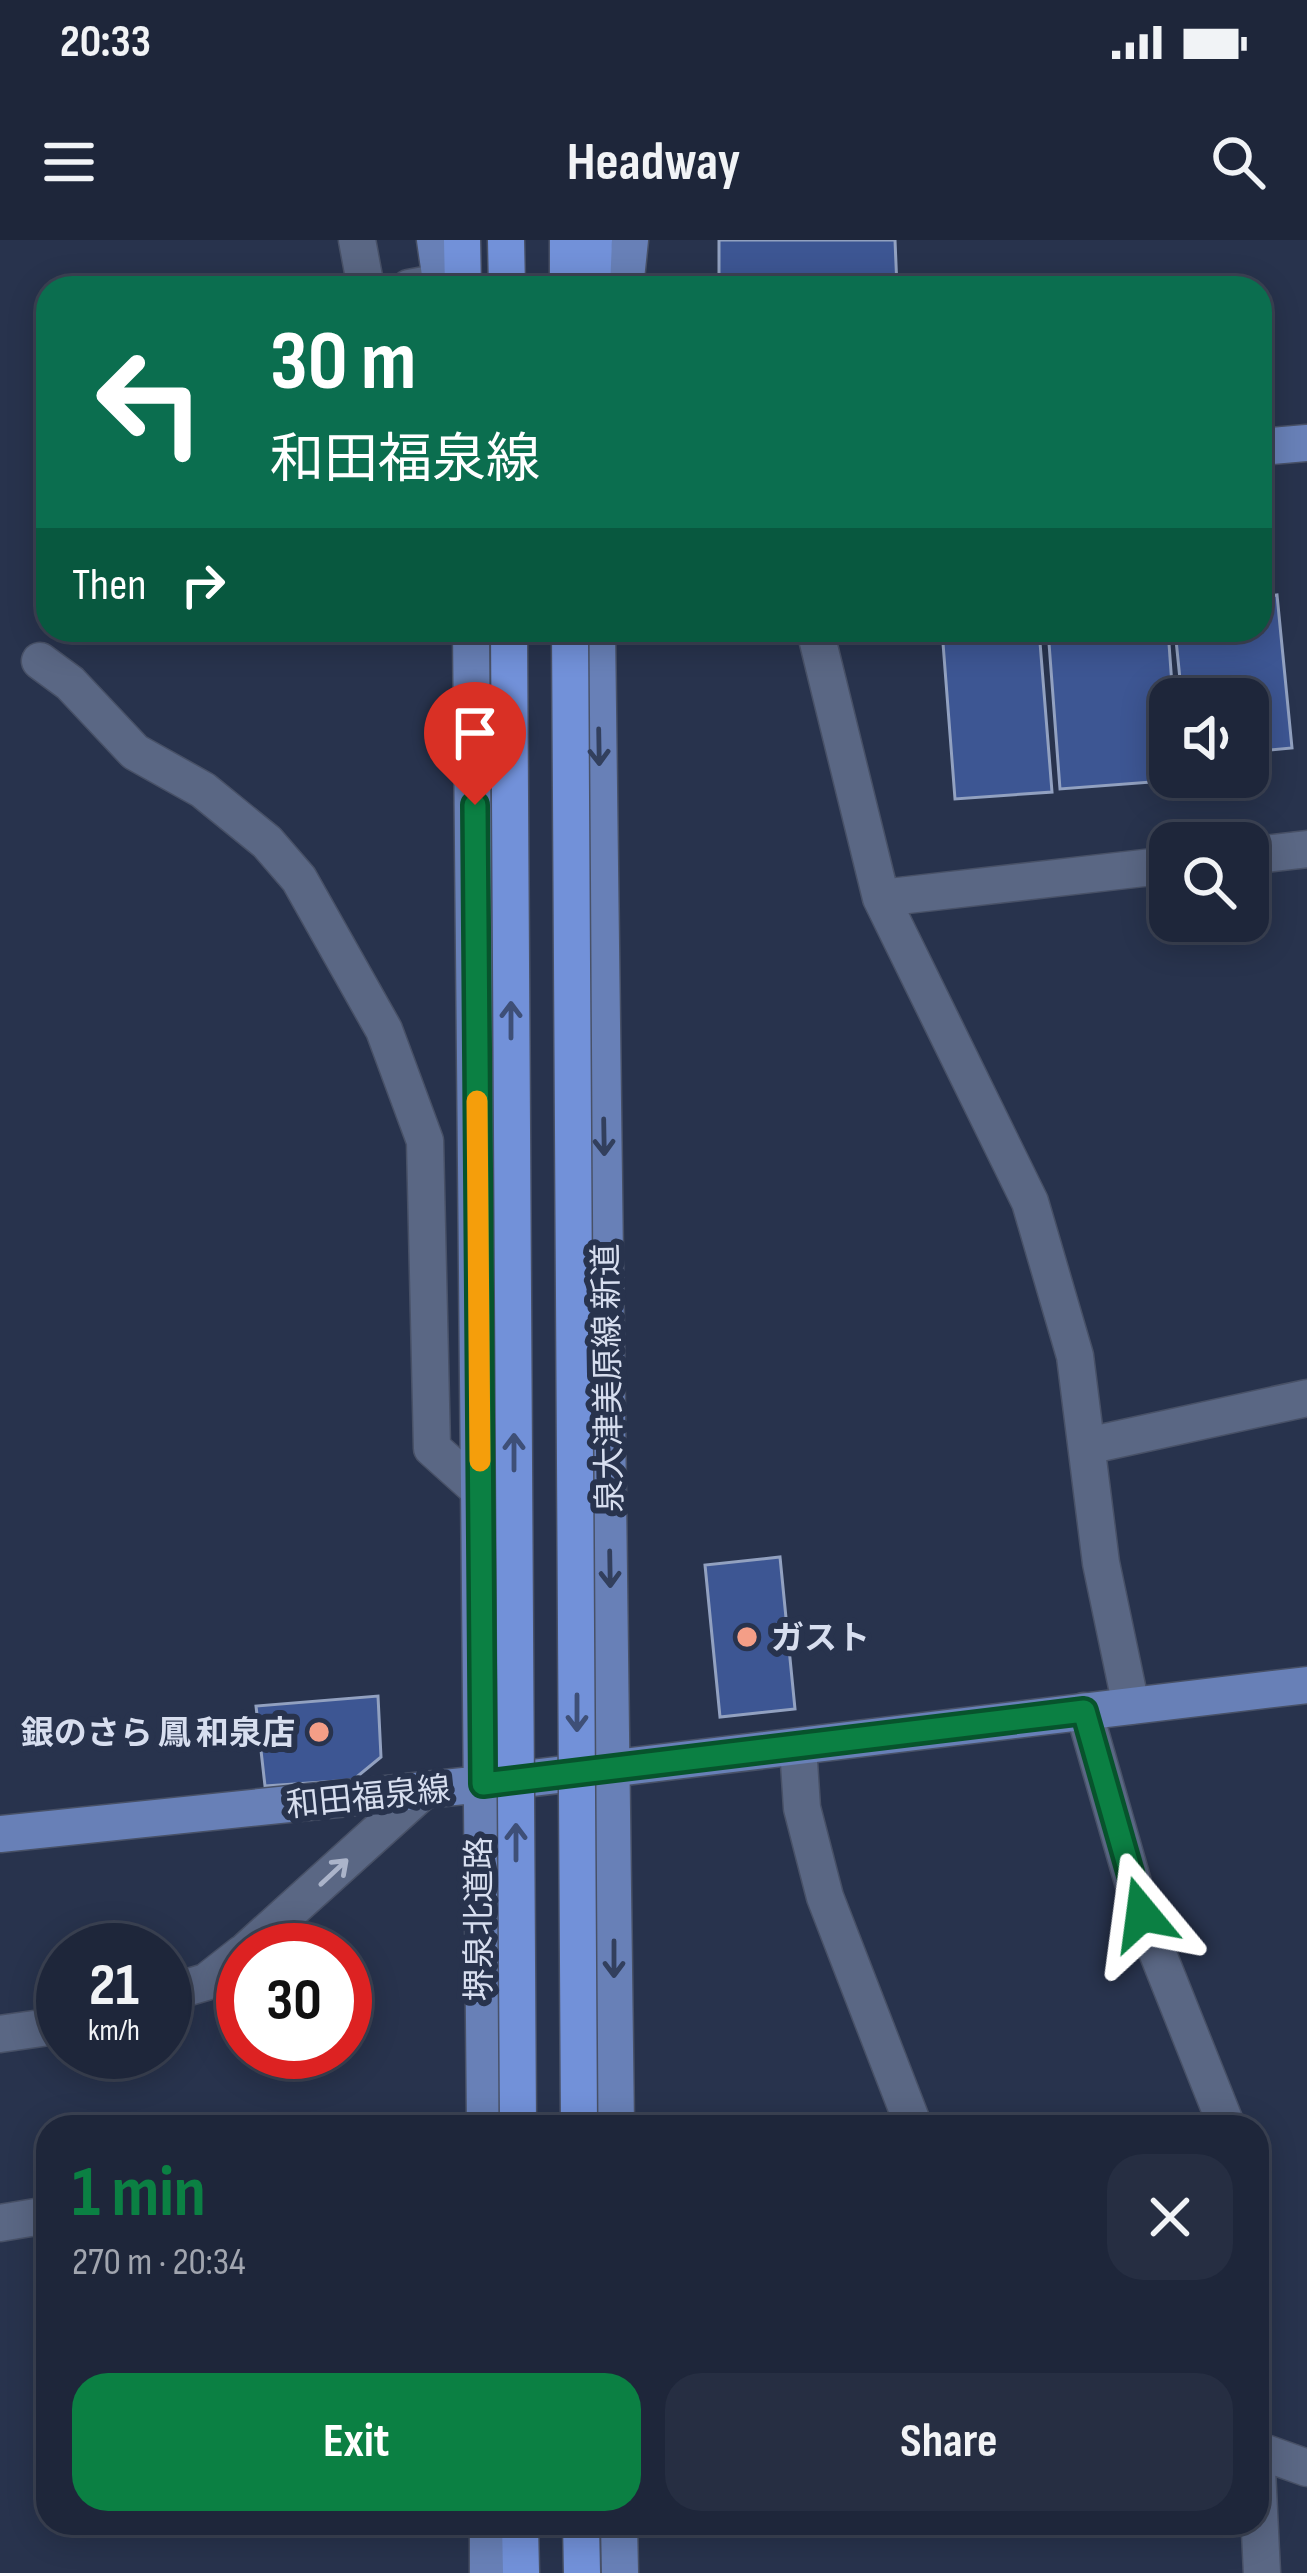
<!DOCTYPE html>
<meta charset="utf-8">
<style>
:root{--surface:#1e263a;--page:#262e42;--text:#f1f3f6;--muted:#a1a5af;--line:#3c4354;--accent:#0b8043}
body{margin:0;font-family:"Sofia Sans Condensed","Noto Sans JP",sans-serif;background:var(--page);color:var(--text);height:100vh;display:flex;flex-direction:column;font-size:45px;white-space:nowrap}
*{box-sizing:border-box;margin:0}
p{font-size:39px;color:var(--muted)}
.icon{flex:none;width:66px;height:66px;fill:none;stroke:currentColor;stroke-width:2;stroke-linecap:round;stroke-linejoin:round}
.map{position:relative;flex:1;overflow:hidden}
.panel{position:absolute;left:36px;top:1875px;width:1233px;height:420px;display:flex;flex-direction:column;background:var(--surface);border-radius:36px;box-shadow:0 6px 30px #0003,0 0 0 3px var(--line)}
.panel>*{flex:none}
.top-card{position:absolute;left:36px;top:36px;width:1236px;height:366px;border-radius:36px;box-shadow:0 6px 30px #0003,0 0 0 3px var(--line);background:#0b6e4f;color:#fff;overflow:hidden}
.buttons{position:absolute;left:1149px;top:438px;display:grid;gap:24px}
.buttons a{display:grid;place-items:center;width:120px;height:120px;border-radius:24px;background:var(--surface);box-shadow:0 6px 30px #0003,0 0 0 3px var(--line);font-size:60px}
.speed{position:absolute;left:36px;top:1683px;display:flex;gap:24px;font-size:60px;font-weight:700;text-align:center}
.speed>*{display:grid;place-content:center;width:156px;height:156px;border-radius:50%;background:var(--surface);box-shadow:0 6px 30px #0003,0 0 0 3px var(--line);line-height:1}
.speed small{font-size:30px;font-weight:400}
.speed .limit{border:18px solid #d22;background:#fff;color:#111}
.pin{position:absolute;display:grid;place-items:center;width:102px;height:102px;color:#fff;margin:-123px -51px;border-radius:50% 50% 50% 0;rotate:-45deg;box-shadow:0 0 12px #0007}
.pin .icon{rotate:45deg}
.me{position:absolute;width:132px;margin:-66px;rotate:344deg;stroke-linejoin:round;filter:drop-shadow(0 0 9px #0008)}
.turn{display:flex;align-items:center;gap:42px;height:252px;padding:0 36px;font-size:54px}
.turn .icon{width:156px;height:156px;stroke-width:2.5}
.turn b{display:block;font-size:84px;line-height:102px}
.then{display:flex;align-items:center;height:114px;padding:0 36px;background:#0003;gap:24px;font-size:45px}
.round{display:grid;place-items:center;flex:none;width:126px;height:126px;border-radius:36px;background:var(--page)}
.headline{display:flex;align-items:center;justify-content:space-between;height:204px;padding:0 36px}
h1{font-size:72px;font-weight:700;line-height:90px;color:var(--accent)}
.cta{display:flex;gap:24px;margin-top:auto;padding:24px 36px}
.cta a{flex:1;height:138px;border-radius:36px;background:var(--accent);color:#fff;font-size:48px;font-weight:700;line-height:138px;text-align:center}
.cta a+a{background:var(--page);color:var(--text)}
.status{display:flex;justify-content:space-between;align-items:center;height:84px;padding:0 60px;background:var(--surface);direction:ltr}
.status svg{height:33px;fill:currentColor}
header{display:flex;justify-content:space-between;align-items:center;height:156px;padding:0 36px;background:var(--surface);font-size:54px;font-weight:700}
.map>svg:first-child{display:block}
</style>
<div class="status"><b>20:33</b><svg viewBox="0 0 49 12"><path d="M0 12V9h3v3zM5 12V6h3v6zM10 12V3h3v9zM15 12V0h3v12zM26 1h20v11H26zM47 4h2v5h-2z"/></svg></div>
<header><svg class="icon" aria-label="menu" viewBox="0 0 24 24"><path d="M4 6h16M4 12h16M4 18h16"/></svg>Headway<svg class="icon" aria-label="search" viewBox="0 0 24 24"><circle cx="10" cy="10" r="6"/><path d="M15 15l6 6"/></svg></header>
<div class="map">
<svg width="1307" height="2333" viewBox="0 0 1307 2333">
<rect width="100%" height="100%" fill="#28334d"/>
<path fill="#3d5693" stroke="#92a1c0" stroke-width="3" d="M719,0H895L897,48H719Z
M1277,355L1292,508L1248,512V459H1182L1175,390H1260V357Z
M942,390H1039L1052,552L955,559Z
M1048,390H1168L1173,459L1170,537L1178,540L1060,549Z
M780,1317L795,1469L720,1477L705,1325Z
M378,1456L381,1517L353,1540L265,1546L256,1466Z"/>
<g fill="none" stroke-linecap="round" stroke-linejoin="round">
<defs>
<path id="minor" d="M357,0L366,48
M409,48L441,42
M815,390L881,658L1030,962L1075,1116L1101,1323L1131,1466
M40,421L70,443L135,512L203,550L267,602L299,639L384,790L425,901L432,1208L480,1251
M1248,616L1307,609
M881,658L1170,625
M1087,1206L1307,1158
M1084,1471L1142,1674L1227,1887
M798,1507L802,1568L825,1657L914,1887
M247,1710L424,1550
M165,1754L206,1742L243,1713
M0,1794L63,1785
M0,1983L48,1975
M1257,2210L1307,2228
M1257,2230L1262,2333"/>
<path id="major" d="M435,0L442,48
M625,48L630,0
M1260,207L1307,203
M471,390L485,1887
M597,390L616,1887
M0,1594L483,1544L1307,1445
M488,2283V2333
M619,2283L620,2333"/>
<path id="highway" d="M462,0L463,48
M506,0L507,48
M568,0V48
M592,48L594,0
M520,2283L521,2333
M581,2283L582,2333"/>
</defs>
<use href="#minor" stroke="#485167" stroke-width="39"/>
<use href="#major" stroke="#485167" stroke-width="39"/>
<use href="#highway" stroke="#485167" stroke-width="39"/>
<use href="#minor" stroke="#5a6784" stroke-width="36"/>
<use href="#major" stroke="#6880b7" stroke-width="36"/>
<use href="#highway" stroke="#7291d9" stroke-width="36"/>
<defs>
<path id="highway-bridge" d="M509,390L518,1887
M570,390L579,1887"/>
</defs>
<use href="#highway-bridge" stroke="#485167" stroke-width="39" stroke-linecap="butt"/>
<use href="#highway-bridge" stroke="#7291d9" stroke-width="36"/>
</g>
<defs><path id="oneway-shaft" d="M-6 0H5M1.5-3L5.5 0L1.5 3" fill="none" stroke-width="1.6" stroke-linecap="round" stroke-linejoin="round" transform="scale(3)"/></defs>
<g stroke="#323f5d">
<use href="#oneway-shaft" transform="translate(599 507) rotate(89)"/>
<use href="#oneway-shaft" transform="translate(604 897) rotate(89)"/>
<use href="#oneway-shaft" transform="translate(610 1329) rotate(89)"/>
<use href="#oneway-shaft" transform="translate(614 1719) rotate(90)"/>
</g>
<g stroke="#3e4f77">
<use href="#oneway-shaft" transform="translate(511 780) rotate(-90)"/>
<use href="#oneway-shaft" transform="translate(514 1212) rotate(-90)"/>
<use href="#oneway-shaft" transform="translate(577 1473) rotate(90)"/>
<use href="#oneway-shaft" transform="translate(516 1602) rotate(-90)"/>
</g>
<use stroke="#abb4ca" href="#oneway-shaft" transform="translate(334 1632) rotate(-43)"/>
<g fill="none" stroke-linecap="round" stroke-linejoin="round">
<defs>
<path id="route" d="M475,565L483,1544L1084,1471L1142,1674"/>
</defs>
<use href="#route" stroke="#07532c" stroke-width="30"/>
<use href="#route" stroke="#0b8043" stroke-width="21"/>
<path stroke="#f59e0b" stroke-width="21" d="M477,861L480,1221"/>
</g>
<g fill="#f49e87" stroke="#28334d" stroke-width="4.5">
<circle cx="747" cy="1397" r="12"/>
<circle cx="319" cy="1492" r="12"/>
</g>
<g text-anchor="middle" stroke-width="12" stroke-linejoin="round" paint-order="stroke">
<g font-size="33" fill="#d7deef" stroke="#28334d">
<text transform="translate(607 1138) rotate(-91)" y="12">泉大津美原線 新道</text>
<text transform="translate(368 1556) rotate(-6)" y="12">和田福泉線</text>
<text transform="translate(478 1679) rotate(-90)" y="12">堺泉北道路</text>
</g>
<g font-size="33" font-weight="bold" fill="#d7deef" stroke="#28334d" text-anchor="start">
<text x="771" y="1409">ガスト</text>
<text x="295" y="1504" text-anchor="end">銀のさら 鳳 和泉店</text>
</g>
</g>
</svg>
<div class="buttons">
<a><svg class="icon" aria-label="sound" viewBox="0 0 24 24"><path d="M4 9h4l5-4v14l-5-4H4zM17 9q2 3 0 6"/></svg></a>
<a><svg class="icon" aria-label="search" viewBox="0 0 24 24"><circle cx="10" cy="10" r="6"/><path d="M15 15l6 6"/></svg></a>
</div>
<div class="speed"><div>21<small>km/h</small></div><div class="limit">30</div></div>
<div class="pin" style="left:475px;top:565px;background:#d93025"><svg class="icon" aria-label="arrive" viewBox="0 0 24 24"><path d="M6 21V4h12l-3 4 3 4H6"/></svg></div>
<svg class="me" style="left:1142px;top:1674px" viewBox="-20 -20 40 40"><path d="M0-17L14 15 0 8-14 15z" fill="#0b8043" stroke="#fff" stroke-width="4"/></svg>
<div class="top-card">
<div class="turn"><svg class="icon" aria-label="left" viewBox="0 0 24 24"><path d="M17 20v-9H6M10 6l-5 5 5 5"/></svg><div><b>30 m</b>和田福泉線</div></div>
<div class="then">Then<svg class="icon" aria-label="right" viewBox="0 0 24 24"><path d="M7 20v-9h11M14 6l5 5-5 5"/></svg></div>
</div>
<section class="panel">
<div class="headline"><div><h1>1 min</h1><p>270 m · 20:34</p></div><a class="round"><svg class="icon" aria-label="close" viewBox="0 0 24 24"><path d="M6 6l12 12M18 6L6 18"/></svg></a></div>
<div class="cta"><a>Exit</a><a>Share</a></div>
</section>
</div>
